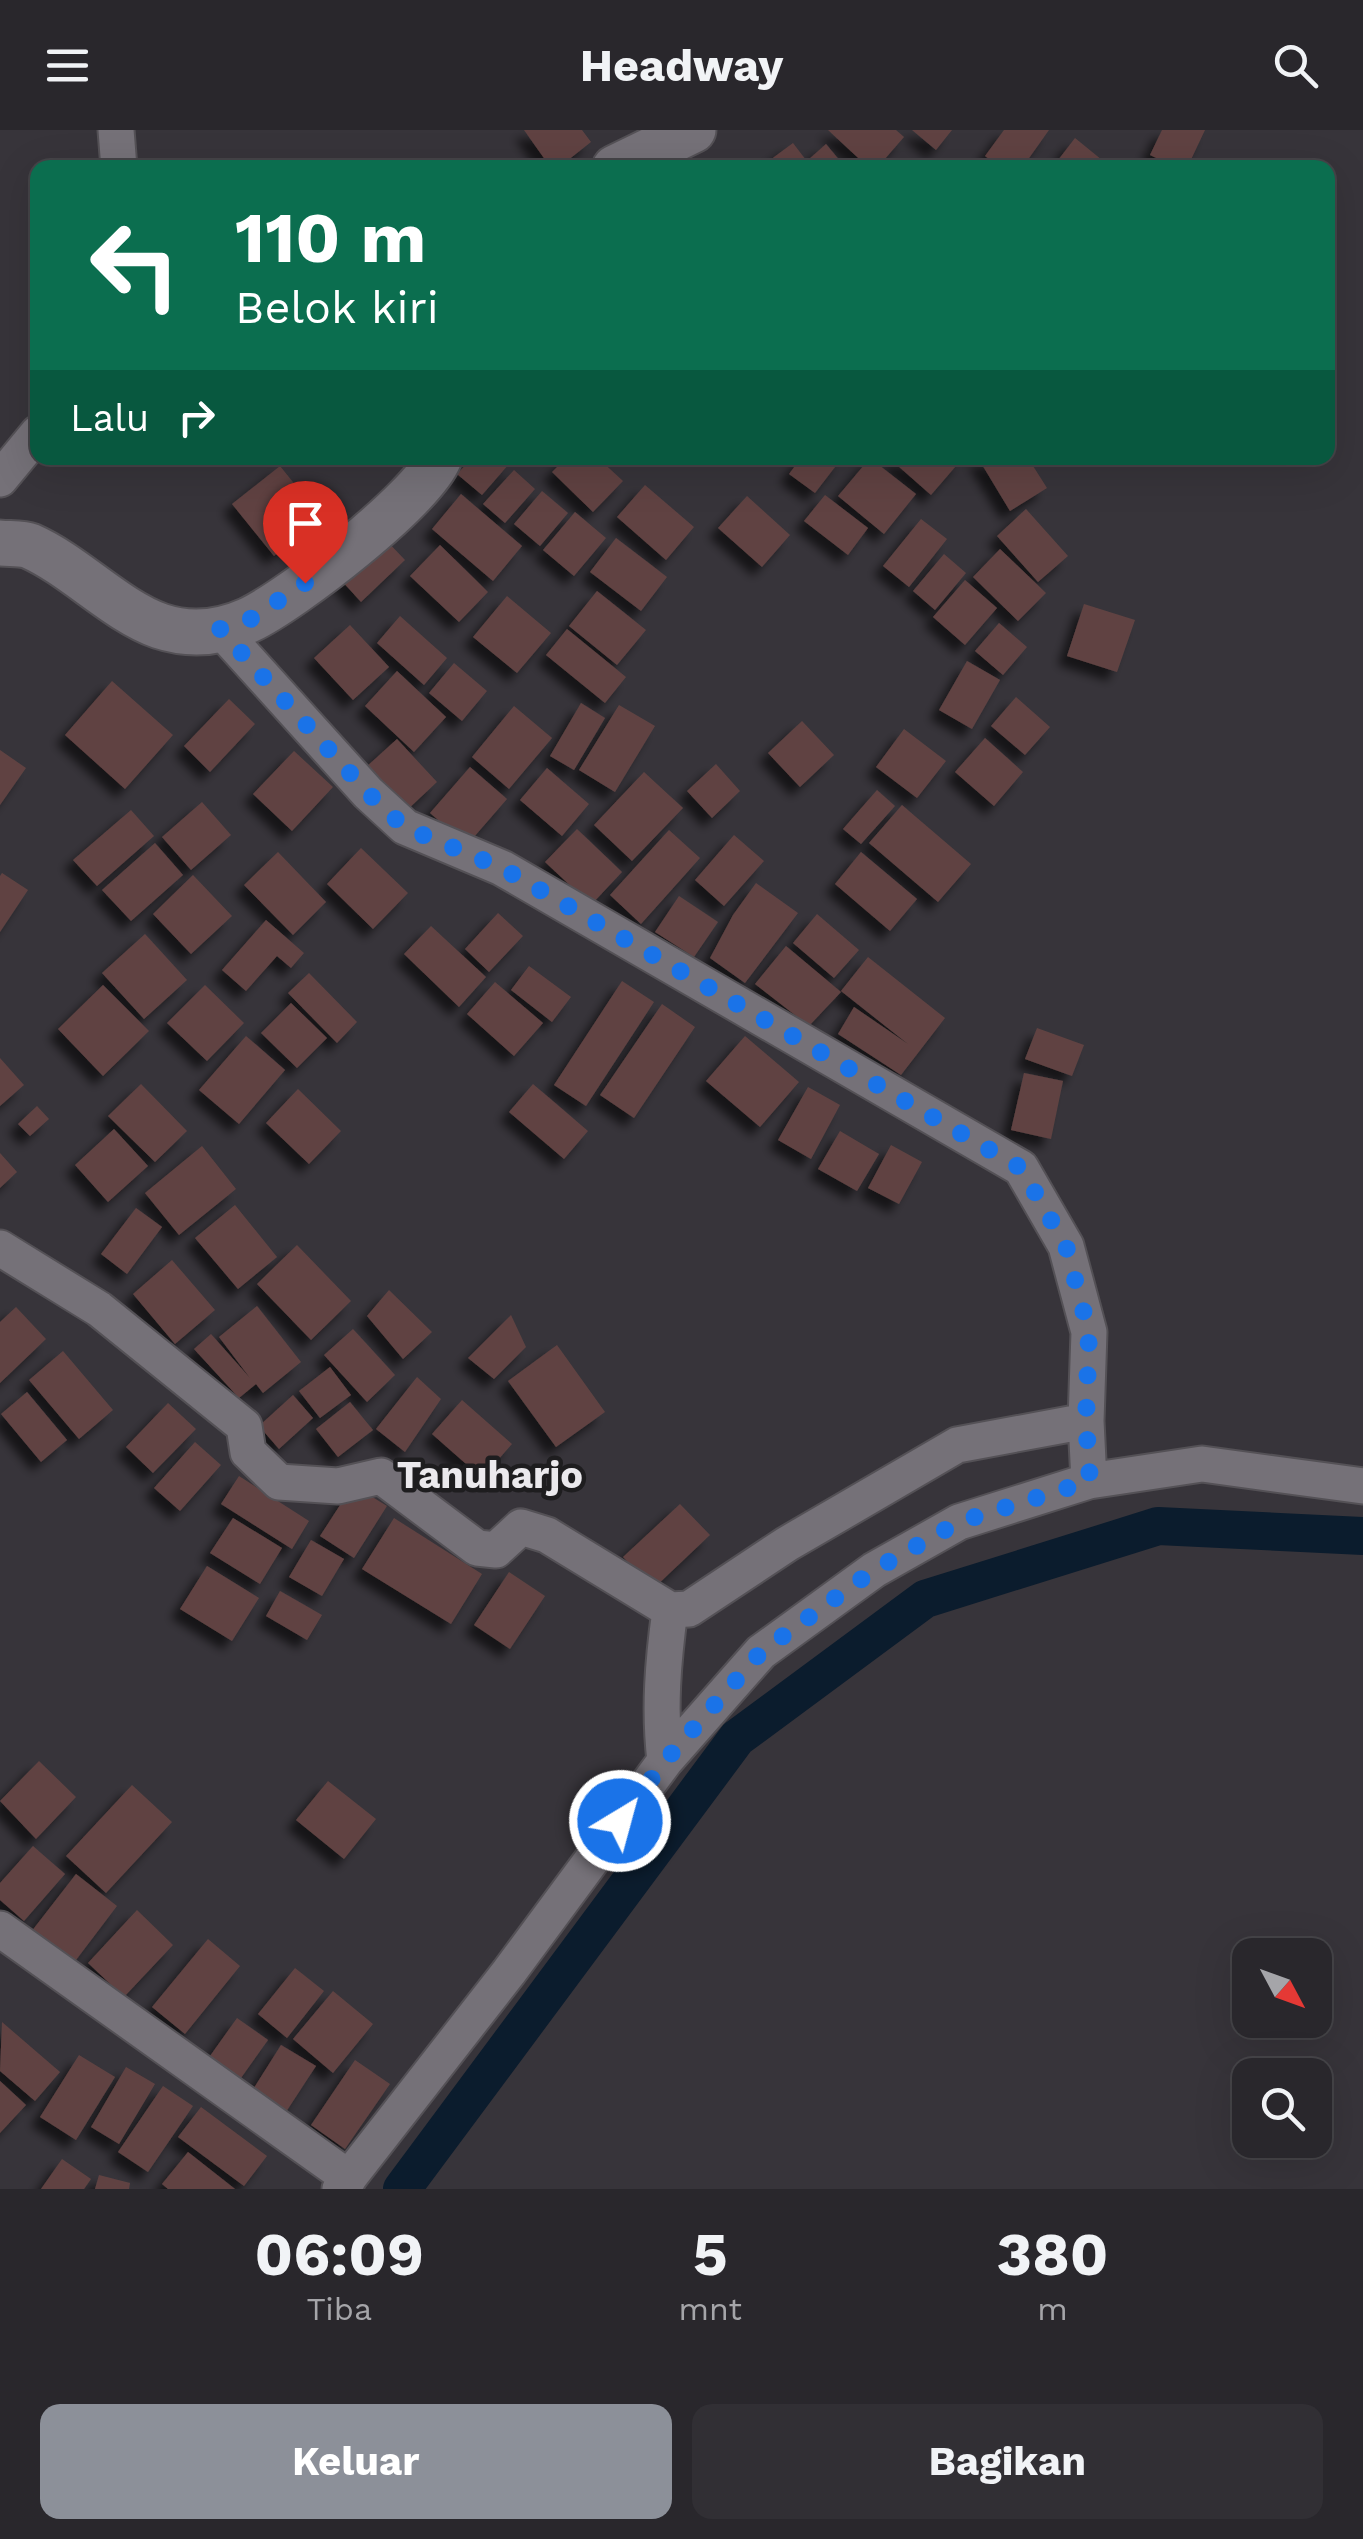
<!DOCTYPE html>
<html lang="id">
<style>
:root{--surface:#29272c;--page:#312f34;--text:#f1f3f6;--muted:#a5a5a9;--line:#454448;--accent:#8c9099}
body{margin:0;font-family:"Work Sans",sans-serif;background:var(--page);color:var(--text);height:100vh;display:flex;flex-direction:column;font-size:38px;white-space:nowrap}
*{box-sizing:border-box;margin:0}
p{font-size:32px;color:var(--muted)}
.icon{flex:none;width:55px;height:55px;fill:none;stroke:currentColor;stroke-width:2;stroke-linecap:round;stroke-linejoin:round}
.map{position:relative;height:2059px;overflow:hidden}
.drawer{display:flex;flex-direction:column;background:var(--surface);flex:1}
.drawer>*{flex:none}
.top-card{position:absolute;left:30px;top:30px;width:1305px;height:305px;border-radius:20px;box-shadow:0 10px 40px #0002,0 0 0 2px var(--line);background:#0b6e4f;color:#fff;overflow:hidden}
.needle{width:65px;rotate:131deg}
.fabs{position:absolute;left:1232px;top:1808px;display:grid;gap:20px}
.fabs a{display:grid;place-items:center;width:100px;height:100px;border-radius:20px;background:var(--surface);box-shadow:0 10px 40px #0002,0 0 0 2px var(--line);font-size:50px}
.pin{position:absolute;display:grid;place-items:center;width:85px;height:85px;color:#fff;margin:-102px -42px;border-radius:50% 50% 50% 0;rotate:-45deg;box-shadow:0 0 10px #0007}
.pin .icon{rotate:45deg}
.me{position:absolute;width:110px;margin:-55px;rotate:37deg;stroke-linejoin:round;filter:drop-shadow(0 0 8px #0008)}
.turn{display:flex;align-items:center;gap:35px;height:210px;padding:0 40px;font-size:45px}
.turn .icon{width:130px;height:130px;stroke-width:2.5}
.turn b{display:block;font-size:70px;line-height:85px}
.then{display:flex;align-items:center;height:95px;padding:0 40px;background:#0003;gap:20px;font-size:38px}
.eta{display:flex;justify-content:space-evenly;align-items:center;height:170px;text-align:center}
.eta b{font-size:60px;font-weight:700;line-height:70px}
.cta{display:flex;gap:20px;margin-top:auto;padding:20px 40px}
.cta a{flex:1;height:115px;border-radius:20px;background:var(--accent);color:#fff;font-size:40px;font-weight:700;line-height:115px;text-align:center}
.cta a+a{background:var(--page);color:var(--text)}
header{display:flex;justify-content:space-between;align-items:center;height:130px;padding:0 40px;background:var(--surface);font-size:45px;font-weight:700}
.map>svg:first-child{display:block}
</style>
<header><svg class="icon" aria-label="menu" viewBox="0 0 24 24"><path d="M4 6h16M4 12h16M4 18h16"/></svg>Headway<svg class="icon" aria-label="search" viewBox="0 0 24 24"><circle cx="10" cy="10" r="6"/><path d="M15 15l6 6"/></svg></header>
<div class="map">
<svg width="1363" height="2059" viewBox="0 0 1363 2059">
<defs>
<filter id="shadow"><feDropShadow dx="-9" dy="9" stdDeviation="5" flood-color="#0009"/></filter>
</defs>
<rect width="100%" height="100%" fill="#37343a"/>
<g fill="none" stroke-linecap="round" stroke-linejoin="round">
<path stroke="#0b1c2d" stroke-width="38" d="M402,2059L737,1608L925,1469L1158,1396L1363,1406"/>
</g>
<path fill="#604342" filter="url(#shadow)" d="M524,0H582L591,12L558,38H551Z
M828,0H896L904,7L877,38H869Z
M912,0H952L936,20Z
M1004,0H1049L1022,38H1001L985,26Z
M1162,0H1205L1187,38H1177L1150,25Z
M1075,8L1102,30L1096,38H1052Z
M793,13L812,38H770L766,33Z
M826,14L846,38H815L808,30Z
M472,328H501L509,334L482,365L457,344Z
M566,328H598L623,351L593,382L552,342Z
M801,328H842L815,363L789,344Z
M870,328L916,364L884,404L838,366Z
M889,328H960L962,329L931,365Z
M978,328H1028L1047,358L1010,381Z
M280,336L322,388L274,426L232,374Z
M514,340L535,359L505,393L483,374Z
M645,355L694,397L666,430L617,387Z
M542,361L568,383L540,416L514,394Z
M461,364L522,416L493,451L432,399Z
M825,365L868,398L848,425L804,391Z
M747,366L790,405L762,437L718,398Z
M1026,379L1068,426L1038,452L997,406Z
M575,382L606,408L574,446L543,420Z
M921,389L947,409L909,457L883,436Z
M384,408L405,430L361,472L341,450Z
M616,408L667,447L641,481L590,442Z
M440,415L488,462L459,492L410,446Z
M1000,419L1046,463L1018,491L973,447Z
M944,424L966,443L935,480L913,461Z
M965,450L997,478L965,515L933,487Z
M597,461L646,500L617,535L569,496Z
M507,466L551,503L517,543L473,507Z
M1084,474L1135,490L1117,542L1067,526Z
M400,486L447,528L424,555L377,513Z
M999,493L1027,517L1003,545L975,521Z
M350,495L389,537L353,570L314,528Z
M567,499L626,547L605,573L546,525Z
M967,531L1000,550L972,599L939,580Z
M454,533L487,561L462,591L429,563Z
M397,541L446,587L414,622L365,576Z
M112,551L173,605L125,659L65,605Z
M1016,567L1050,597L1025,625L991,596Z
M229,569L255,594L210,642L184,616Z
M581,573L605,588L574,640L550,626Z
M619,575L655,596L615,662L579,640Z
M514,576L552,608L509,659L472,627Z
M802,591L834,625L800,657L768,623Z
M904,599L946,631L917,668L876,637Z
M985,608L1023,642L994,676L955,642Z
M397,609L437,652L406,681L365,638Z
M0,620L26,638L0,675Z
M294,621L333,657L292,701L253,664Z
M716,634L740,661L712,688L687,661Z
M470,637L507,669L467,715L430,683Z
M547,638L589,674L562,706L520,670Z
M644,642L683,678L632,731L594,695Z
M877,660L895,676L861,714L843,699Z
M202,672L231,705L191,740L162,707Z
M902,675L971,734L938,772L869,713Z
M131,680L154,706L97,756L73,730Z
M577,699L622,742L591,775L545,732Z
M669,700L700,728L641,794L610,765Z
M734,705L764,731L724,776L695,750Z
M155,713L183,745L131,791L102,760Z
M361,718L408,763L373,799L327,754Z
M278,722L326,772L293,805L244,755Z
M861,722L917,769L890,801L835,754Z
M2,743L28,760L0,802V746Z
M193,745L232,786L191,824L153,784Z
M756,753L798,783L745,853L710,828L733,785Z
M679,766L718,792L694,827L655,802Z
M498,783L523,806L489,842L465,819Z
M817,784L859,820L834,848L793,813Z
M266,790L304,823L291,838L277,826L246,861L222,840Z
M431,796L486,847L459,877L404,824Z
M145,804L187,850L144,889L102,843Z
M786,816L841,862L809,896L755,854Z
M868,827L945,888L901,945L838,904L854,877L908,914L841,861Z
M529,836L571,867L552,892L511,860Z
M309,843L357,892L337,913L288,863Z
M622,851L654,872L586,976L554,955Z
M495,852L543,893L514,926L467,884Z
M103,855L149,901L103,946L58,899Z
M205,855L244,893L207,931L167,893Z
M291,873L327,908L297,938L261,903Z
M662,874L695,897L634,988L600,965Z
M1037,898L1084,915L1072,946L1025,929Z
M246,906L285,940L239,994L199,960Z
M745,906L799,952L760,997L706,951Z
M0,928L24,955L0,976Z
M1024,943L1063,951L1051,1009L1011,1000Z
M141,954L187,1001L155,1032L108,986Z
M533,954L588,1001L564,1029L509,982Z
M808,957L840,975L811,1029L778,1010Z
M298,959L341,1001L309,1034L266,993Z
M37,976L49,989L30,1006L18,994Z
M114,999L148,1036L108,1072L75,1035Z
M840,1001L879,1024L857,1061L818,1039Z
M891,1015L922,1032L899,1074L868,1058Z
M202,1016L236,1059L179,1105L145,1063Z
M0,1023L17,1042L0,1058Z
M235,1075L277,1127L238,1159L195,1108Z
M136,1078L162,1097L127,1144L101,1124Z
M297,1115L351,1171L311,1210L257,1154Z
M172,1130L215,1180L175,1214L133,1164Z
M389,1160L432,1202L403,1229L367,1186Z
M257,1176L301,1232L263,1263L256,1254L239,1268L194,1219L211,1204L250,1248L219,1207Z
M16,1177L46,1209L0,1253V1192Z
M511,1185L526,1217L494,1249L468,1228Z
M353,1199L395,1245L367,1272L324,1225Z
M557,1215L605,1282L556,1317L508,1251Z
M63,1221L113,1280L79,1309L29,1250Z
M330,1237L351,1265L320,1288L299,1261Z
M417,1247L441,1269L405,1322L376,1299Z
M27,1262L67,1310L41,1332L1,1284Z
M293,1265L313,1288L279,1319L259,1296Z
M462,1270L512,1314L482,1348L432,1304Z
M350,1272L373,1300L338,1327L316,1299Z
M168,1273L196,1299L153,1343L126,1317Z
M195,1312L221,1335L180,1381L154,1358Z
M239,1346L309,1391L292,1419L221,1374Z
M353,1355L387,1376L354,1428L320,1406Z
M680,1374L710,1405L653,1459L623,1427Z
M233,1388L282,1418L260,1454L210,1423Z
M394,1388L482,1444L451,1494L362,1439Z
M311,1410L344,1429L322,1466L289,1447Z
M207,1436L259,1468L232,1511L180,1479Z
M509,1442L545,1466L510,1519L474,1495Z
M280,1461L322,1485L307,1510L266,1486Z
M39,1631L76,1667L36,1709L0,1671Z
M328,1651L376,1689L344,1729L296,1690Z
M132,1655L172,1692L106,1763L66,1726Z
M33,1716L65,1744L24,1791L0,1770V1753Z
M76,1744L117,1776L73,1834L31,1802Z
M137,1780L173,1815L124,1867L88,1833Z
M208,1809L240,1836L185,1904L152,1877Z
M295,1838L324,1861L287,1908L258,1884Z
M333,1861L373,1894L333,1943L293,1909Z
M237,1888L268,1910L241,1948L210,1926Z
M2,1892L60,1942L35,1971L0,1941Z
M281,1915L316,1936L286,1982L252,1961Z
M79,1925L115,1947L76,2010L40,1987Z
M355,1930L390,1954L345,2019L311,1995Z
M126,1937L155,1954L119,2014L91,1997Z
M0,1951L26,1975L0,2003Z
M163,1956L193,1976L148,2042L118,2022Z
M201,1977L267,2026L244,2056L178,2007Z
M188,2022L235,2059H168L162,2054Z
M62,2029L91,2049L84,2059H41Z
M99,2045L130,2053L129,2059H95Z"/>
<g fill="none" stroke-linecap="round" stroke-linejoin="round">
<defs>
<path id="minor" d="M116,0L119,38
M0,349L38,303
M220,499L368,663L405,697L502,738L1021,1038L1066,1116L1089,1202L1086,1291L1089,1351
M0,1118L99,1179L244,1296L248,1322L279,1352L338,1356L381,1346L477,1418L496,1420L521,1397L547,1405L670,1480L689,1479L787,1414L957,1315L1086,1291
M665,1631C659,1579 663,1532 670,1480
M0,1799L349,2048
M340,2059L509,1842L665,1631L761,1522L874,1440L959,1392L1089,1351L1202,1334L1363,1356"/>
<path id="tertiary" d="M615,38L693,0
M0,413C9,414 22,413 30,416C75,436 115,480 160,496C190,506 220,503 249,490C293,469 421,370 439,328"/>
</defs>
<use href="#minor" stroke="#545156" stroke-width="39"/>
<use href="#tertiary" stroke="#545156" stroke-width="49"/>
<use href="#minor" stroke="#757178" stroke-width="35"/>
<use href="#tertiary" stroke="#757178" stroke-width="45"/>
</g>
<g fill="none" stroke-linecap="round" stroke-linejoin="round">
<path stroke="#1a73e8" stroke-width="18" stroke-dasharray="0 32.4" d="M305,453L249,490L220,499L368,663L404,697L502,738L1021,1038L1066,1116L1089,1202L1086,1291L1090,1351L959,1392L874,1440L761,1522L665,1631L620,1691"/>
</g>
<g text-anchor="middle" stroke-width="9" stroke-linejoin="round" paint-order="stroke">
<g font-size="38" font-weight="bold" fill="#ebe9ed" stroke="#1e1d1f">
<text x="490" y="1358">Tanuharjo</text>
</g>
</g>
</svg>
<div class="fabs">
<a><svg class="needle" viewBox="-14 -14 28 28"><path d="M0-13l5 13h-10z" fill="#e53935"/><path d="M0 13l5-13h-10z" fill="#a5a5a9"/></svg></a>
<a><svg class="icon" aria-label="search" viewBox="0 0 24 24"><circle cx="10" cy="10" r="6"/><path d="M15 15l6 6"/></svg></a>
</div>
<div class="pin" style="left:305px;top:453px;background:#d93025"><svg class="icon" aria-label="arrive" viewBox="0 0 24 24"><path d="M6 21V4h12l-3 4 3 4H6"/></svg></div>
<svg class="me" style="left:620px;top:1691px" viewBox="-20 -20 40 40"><circle r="17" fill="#1a73e8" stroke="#fff" stroke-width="3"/><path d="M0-11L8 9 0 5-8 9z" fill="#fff"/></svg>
<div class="top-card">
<div class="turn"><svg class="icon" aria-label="left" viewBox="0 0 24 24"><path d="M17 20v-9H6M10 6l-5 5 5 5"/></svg><div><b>110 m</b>Belok kiri</div></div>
<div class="then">Lalu<svg class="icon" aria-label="right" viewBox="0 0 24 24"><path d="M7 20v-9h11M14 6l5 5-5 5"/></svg></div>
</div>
</div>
<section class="drawer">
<div class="eta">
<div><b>06:09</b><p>Tiba</p></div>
<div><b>5</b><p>mnt</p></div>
<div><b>380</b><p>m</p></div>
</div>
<div class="cta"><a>Keluar</a><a>Bagikan</a></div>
</section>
